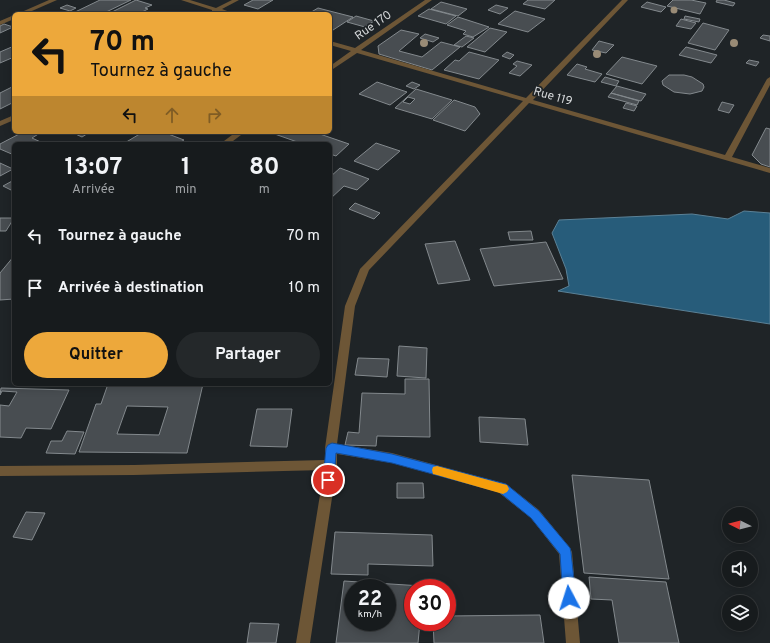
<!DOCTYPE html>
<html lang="fr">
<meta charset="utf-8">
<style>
:root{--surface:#171b1d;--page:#24282a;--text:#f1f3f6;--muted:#9ea1a4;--line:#36393b;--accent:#eda83b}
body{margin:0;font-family:Overpass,sans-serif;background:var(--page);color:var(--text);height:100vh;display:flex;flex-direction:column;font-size:15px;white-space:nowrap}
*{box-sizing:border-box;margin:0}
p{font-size:13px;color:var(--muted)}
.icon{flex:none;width:22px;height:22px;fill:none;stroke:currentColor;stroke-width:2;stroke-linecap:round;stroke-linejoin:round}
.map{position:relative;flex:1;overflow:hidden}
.panel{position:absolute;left:12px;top:142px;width:320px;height:244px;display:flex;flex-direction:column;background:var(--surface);border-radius:6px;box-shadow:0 2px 10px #0003,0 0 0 1px var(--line)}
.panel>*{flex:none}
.guide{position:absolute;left:12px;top:12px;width:320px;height:122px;border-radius:6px;box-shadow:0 2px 10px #0003,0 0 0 1px var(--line);background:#eda83b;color:#111;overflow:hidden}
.needle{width:26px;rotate:276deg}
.controls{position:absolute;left:722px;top:507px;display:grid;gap:8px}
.controls a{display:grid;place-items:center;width:36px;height:36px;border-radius:50%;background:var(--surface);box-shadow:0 2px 10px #0003,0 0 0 1px var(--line);font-size:20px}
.speed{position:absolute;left:344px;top:579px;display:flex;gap:8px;font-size:20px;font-weight:700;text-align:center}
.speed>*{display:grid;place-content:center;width:52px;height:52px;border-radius:50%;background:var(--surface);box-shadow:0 2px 10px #0003,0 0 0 1px var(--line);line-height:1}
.speed small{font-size:10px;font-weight:400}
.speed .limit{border:6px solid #d22;background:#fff;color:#111}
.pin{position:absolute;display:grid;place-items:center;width:34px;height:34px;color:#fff;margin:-17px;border:2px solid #fff;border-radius:50%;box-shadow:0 1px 4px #0007}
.me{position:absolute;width:44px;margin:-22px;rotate:355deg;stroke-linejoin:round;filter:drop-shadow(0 0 3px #0008)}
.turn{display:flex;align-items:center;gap:14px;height:84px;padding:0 12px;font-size:18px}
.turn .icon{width:52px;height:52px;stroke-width:2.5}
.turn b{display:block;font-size:28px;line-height:34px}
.lanes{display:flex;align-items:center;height:38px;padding:0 12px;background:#0003;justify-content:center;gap:20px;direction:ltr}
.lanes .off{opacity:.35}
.eta{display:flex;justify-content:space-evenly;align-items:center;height:68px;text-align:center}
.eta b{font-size:24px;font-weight:700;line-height:28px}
.cta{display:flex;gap:8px;margin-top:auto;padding:8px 12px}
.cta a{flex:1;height:46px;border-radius:24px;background:var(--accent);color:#111;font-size:16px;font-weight:700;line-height:46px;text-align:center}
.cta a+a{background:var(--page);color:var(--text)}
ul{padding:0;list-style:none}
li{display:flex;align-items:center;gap:12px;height:52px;padding:0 12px}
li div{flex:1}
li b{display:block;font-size:15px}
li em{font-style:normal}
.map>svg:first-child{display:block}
</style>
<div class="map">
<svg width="770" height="643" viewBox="0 0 770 643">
<rect width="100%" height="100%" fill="#1f2427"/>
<path fill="#275c7a" stroke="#5b8196" d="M744,211L770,213V324L558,291L569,286L566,269L552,233L559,220L692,214L728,219Z"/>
<path fill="#484d51" stroke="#83898d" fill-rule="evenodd" d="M100,0H131L102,14L73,13Z
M136,0L152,5L145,8L148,9L138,14H108Z
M253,0H273L258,9L244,5Z
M528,0H555L545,9L523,4Z
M673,0H691L706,3L700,14L667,6Z
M717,0H724L735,3L733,6L716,2Z
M441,2L467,9L458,16L431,9Z
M647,2L666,7L661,12L641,7Z
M67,5L76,8L70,11L60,8Z
M496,5L508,8L500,14L488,10Z
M318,8L353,17L330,32V14H308Z
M429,9L456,16L446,24L418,16Z
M515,11L545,19L528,32L498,24Z
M356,16L374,21L365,27L347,22Z
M685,16L700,19L699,22L684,19Z
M458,17L489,27L473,37L463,34L466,31L447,25Z
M681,19L696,23L691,29L676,26Z
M703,23L729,30L715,50L688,43Z
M4,24L13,27L0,33V26Z
M490,28L507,32L485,52L467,47Z
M401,30L419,34L399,51L422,57L441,42L460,47L432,70L379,54L378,46Z
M425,34L439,38L433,42L420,38Z
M763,35L770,36V41L760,38Z
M466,36L474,38L462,47L454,45Z
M599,41L614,45L606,53L592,50Z
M14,46V57L0,63V52Z
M686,47L717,55L711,63L679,55Z
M469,52L499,60L479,79L444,70L455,60L459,61Z
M507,52L514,55L510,59L502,56Z
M622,57L657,66L642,84L606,74Z
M749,60L759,62L756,66L746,63Z
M517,61L532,65L520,76L509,73L517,66L513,64Z
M577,64L587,67L585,69L602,74L595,82L567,75Z
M669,75H684L692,77L703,84L704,87L702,91L690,94L674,92L663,85L662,81Z
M605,77L619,81L616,86L601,82Z
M377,82L407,92L390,105L359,94Z
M412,82L420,85L414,89L406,86Z
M14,86V102L0,109V93Z
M617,86L646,94L641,101L611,93Z
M416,89L452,100L432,119L395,108ZM408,97L415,99L410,104L403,102Z
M611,93L639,101L637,105L608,97Z
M454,100L475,107L480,114L465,131L433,120Z
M722,102L734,105L729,113L718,110Z
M626,103L637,106L634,111L623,108Z
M766,128L770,129V167L761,164L752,155Z
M23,132L40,133L32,138L45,144H14V155L0,149V144Z
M71,132H90L82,137Z
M143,132H163L184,140L177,144H123Z
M269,132H314L349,144L336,156L330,154V144H303Z
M376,143L400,151L378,170L354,161Z
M0,163L13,169L0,176Z
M340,168L369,179L357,190L344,186L330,199V177Z
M14,180V189L11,190L3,186Z
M355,203L380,213L374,219L349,209Z
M0,218H14L6,231H0Z
M531,231L533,240H510L508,232Z
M455,241L470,280L438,284L425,244Z
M546,242L563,279L494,286L480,249Z
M14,256V299L0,300V273Z
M399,346L427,348L426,378L397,376Z
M358,358L389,359L387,377L355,375Z
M405,379H429L430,437L377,436L376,446L345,445L348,432L359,433L362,393L405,394Z
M108,384H203L187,453L79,452L96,404H101ZM127,406L168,407L159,435L117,434Z
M1,388L69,390L51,429L26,428L21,438L0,437V405L9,406L17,392L2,391L0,395Z
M257,409H292L287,447L250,446Z
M479,417L525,419L528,445L480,442Z
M67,431L84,432L75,454L46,453L51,441H62Z
M572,475L649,480L669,579L584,573Z
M397,483H423L424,498H397Z
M26,512L45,513L32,540L13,537Z
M335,532L432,535L433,566L368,564V575L331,574Z
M589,577L666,582L679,643H619L612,600L591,599Z
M344,581L422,586V588H413V622H420L418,643H336ZM353,588H387V622H353Z
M540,615L544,643H434L433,622H447V616Z
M250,623L279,624L276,643H247Z"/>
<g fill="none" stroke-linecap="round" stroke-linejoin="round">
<path fill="#6d5636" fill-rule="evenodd" d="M49,0H57L25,14H17Z
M181,0H190L216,8L232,0H239L222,9L235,14L212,12V10Z
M425,0H432L361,50L526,98L622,0H628L533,100L725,155L767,79L770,77V85L732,157L770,168V173L529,103L369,270L355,306L337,444L392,453L502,483L506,484L539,510L570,548L572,552L580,643H566L559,554L531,518L498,492L392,463L337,454V465L310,643H296L324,470L134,475L0,476V466L134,465L325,460V448L345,306L360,269L523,101L357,53L330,71V66L351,51L330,45V41L355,48Z
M14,15V19L0,25V21Z
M14,115V120L0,126V121Z
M236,132H245L229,144H220Z"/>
</g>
<g fill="#998b76">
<circle cx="674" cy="10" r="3.5"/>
<circle cx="424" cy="43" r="4"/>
<circle cx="734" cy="43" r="4"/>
<circle cx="597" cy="54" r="4"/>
</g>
<path fill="#1a73e8" stroke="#114b97" d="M332,443L392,454L506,484L539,511L570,548L571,552L576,598L574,602L569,604L565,602L563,598L560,554L531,518L499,492L392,463L336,453L334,480L332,483L328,484L325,483L323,480L326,448L328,445Z"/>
<path fill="#f59e0b" d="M437,466L503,484L507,485L509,489L507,492L503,494L437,475L433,474L432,470L433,467Z"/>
<g text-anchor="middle" stroke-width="3.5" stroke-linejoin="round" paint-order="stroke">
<g font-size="12" fill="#d4d7d9" stroke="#1f2427">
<text transform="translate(373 25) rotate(-35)" y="4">Rue 170</text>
<text transform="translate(553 96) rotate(16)" y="4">Rue 119</text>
</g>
</g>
</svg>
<div class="controls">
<a><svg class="needle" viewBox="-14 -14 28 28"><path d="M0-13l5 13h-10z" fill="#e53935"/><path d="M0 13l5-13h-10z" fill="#9ea1a4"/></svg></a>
<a><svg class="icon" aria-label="sound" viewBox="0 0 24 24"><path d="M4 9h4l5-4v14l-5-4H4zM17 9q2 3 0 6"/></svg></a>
<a><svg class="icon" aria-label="layers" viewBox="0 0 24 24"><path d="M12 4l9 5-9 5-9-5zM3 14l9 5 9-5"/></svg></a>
</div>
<div class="speed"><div>22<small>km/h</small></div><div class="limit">30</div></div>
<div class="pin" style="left:328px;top:480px;background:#d93025"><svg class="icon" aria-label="arrive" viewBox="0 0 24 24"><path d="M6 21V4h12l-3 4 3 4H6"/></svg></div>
<svg class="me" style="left:569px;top:598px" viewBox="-20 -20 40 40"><circle r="19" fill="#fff"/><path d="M0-13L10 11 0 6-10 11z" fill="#1a73e8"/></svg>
<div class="guide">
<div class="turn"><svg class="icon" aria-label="left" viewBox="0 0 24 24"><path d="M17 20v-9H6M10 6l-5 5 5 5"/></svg><div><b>70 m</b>Tournez à gauche</div></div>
<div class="lanes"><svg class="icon" aria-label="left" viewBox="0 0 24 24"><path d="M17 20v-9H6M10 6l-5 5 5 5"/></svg><svg class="icon off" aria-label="ahead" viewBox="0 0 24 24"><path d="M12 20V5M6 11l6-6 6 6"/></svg><svg class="icon off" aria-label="right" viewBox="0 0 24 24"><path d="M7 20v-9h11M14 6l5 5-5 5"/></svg></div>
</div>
<section class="panel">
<div class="eta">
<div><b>13:07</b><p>Arrivée</p></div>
<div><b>1</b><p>min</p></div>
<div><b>80</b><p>m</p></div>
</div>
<ul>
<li><svg class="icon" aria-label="left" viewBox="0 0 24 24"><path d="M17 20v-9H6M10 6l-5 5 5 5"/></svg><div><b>Tournez à gauche</b></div><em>70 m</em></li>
<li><svg class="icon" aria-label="arrive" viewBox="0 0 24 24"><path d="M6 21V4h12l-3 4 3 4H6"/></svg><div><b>Arrivée à destination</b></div><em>10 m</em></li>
</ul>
<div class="cta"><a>Quitter</a><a>Partager</a></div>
</section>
</div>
